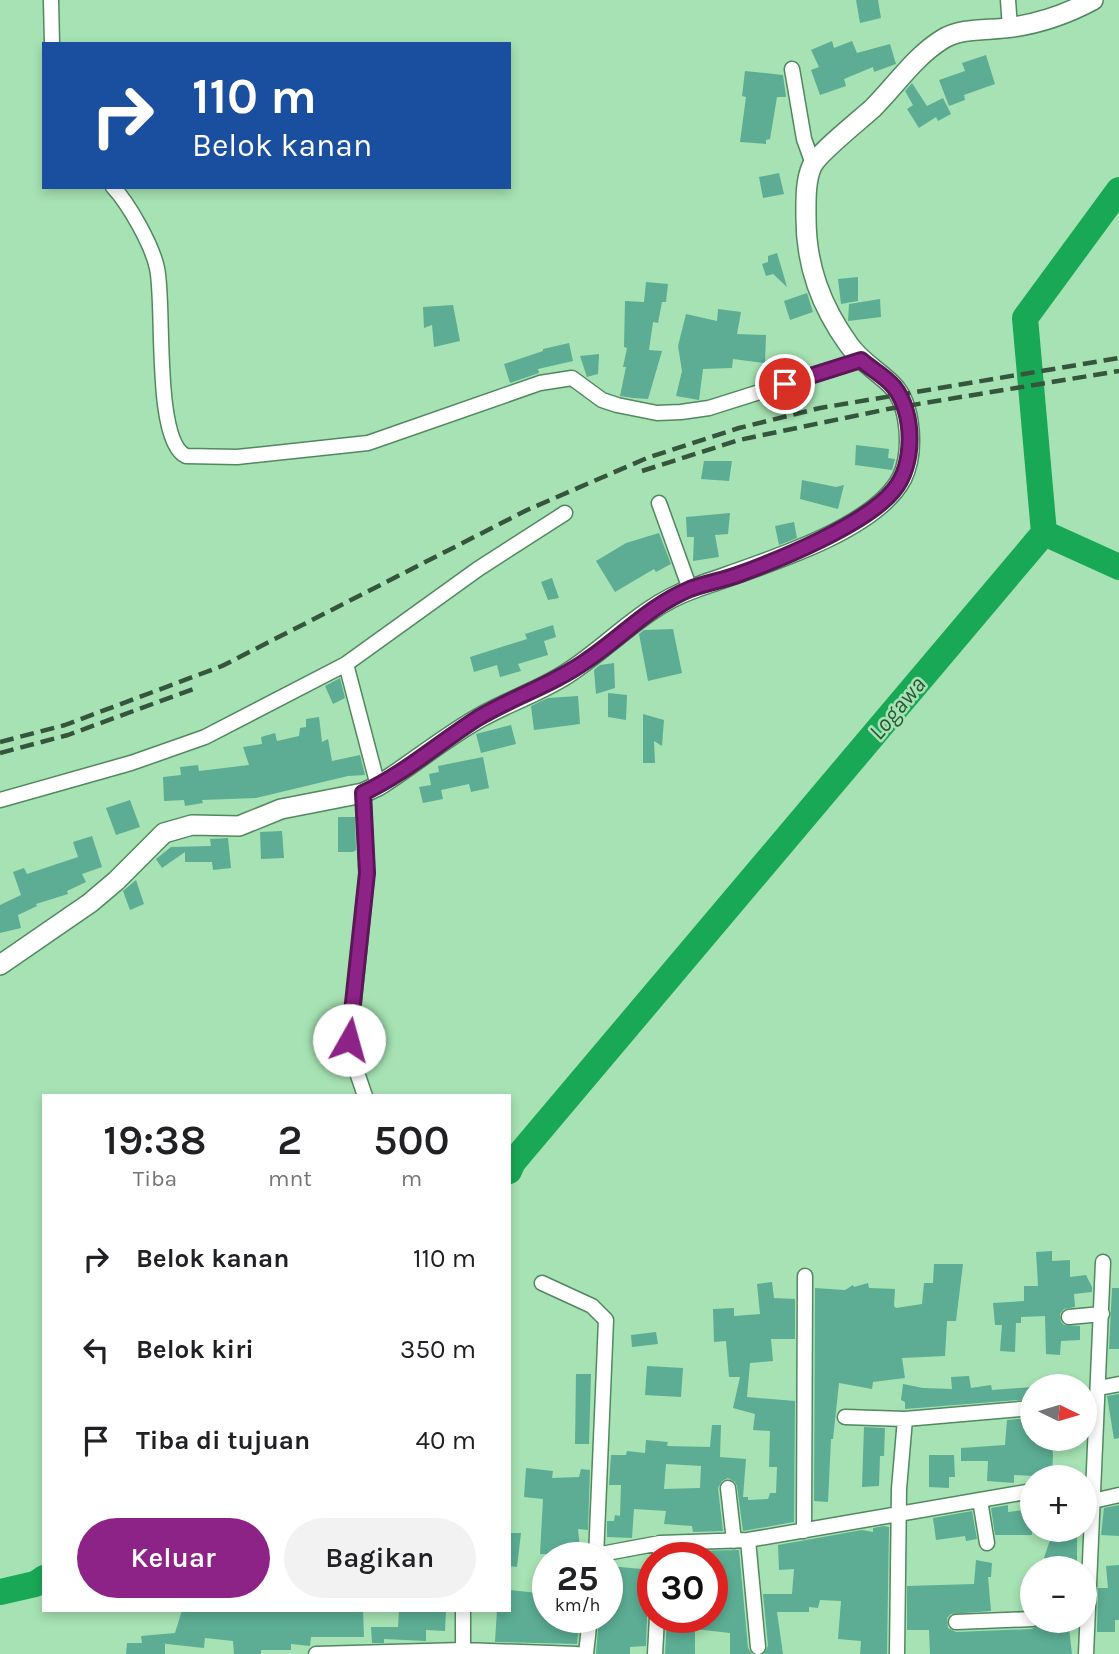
<!DOCTYPE html>
<html lang="id">
<meta charset="utf-8">
<style>
:root{--surface:#fff;--page:#f2f2f2;--text:#202124;--muted:#757577;--accent:#8e2387}
body{margin:0;font-family:Karla,sans-serif;background:var(--page);color:var(--text);height:100vh;display:flex;flex-direction:column;font-size:26px;white-space:nowrap}
*{box-sizing:border-box;margin:0}
p{font-size:23px;color:var(--muted)}
.icon{flex:none;width:38px;height:38px;fill:none;stroke:currentColor;stroke-width:2;stroke-linecap:round;stroke-linejoin:round}
.map{position:relative;flex:1;overflow:hidden}
.details{position:absolute;left:42px;top:1094px;width:469px;height:518px;display:flex;flex-direction:column;background:var(--surface);border-radius:0px;box-shadow:0 4px 10px #0003}
.details>*{flex:none}
.top-card{position:absolute;left:42px;top:42px;width:469px;height:147px;border-radius:0px;box-shadow:0 4px 10px #0003;background:#1a4fa0;color:#fff;overflow:hidden}
.needle{width:46px;rotate:95deg}
.controls{position:absolute;left:1020px;top:1374px;display:grid;gap:14px}
.controls a{display:grid;place-items:center;width:77px;height:77px;border-radius:50%;background:var(--surface);box-shadow:0 4px 10px #0003;font-size:35px}
.speed{position:absolute;left:532px;top:1542px;display:flex;gap:14px;font-size:35px;font-weight:700;text-align:center}
.speed>*{display:grid;place-content:center;width:91px;height:91px;border-radius:50%;background:var(--surface);box-shadow:0 4px 10px #0003;line-height:1}
.speed small{font-size:18px;font-weight:400}
.speed .limit{border:10px solid #d22;background:#fff;color:#111}
.pin{position:absolute;display:grid;place-items:center;width:60px;height:60px;color:#fff;margin:-30px;border:4px solid #fff;border-radius:50%;box-shadow:0 2px 7px #0007}
.me{position:absolute;width:77px;margin:-38px;rotate:7deg;stroke-linejoin:round;filter:drop-shadow(0 0 5px #0008)}
.turn{display:flex;align-items:center;gap:24px;height:147px;padding:0 35px;font-size:32px}
.turn .icon{width:91px;height:91px;stroke-width:2.5}
.turn b{display:block;font-size:49px;line-height:60px}
.eta{display:flex;justify-content:space-evenly;align-items:center;height:119px;text-align:center}
.eta b{font-size:42px;font-weight:600;line-height:49px}
.primary-button{display:flex;gap:14px;margin-top:auto;padding:14px 35px}
.primary-button a{flex:1;height:80px;border-radius:42px;background:var(--accent);color:#fff;font-size:28px;font-weight:600;line-height:80px;text-align:center}
.primary-button a+a{background:var(--page);color:var(--text)}
ul{padding:0;list-style:none}
li{display:flex;align-items:center;gap:21px;height:91px;padding:0 35px}
li div{flex:1}
li b{display:block;font-size:26px}
li em{font-style:normal}
.map>svg:first-child{display:block}
</style>
<div class="map">
<svg width="1119" height="1654" viewBox="0 0 1119 1654">
<rect width="100%" height="100%" fill="#a6e2b3"/>
<g fill="none" stroke-linecap="round" stroke-linejoin="round">
<path stroke="#19a855" stroke-width="26" d="M1044,533L1119,567
M509,1171L513,1162L1044,533L1025,318L1119,190
M0,1592L35,1584L44,1578"/>
</g>
<path fill="#5cad94" fill-rule="evenodd" d="M856,0H878L881,18L860,23Z
M832,41L834,48L852,41L857,53L890,44L896,64L874,72L873,67L844,79L846,86L820,95L811,70L819,67L811,50Z
M986,55L995,84L964,95L965,100L949,106L939,80L965,71L962,63Z
M745,71L783,75L786,97H777L770,139L766,140V144L740,142L746,97L742,96Z
M912,83L927,106L943,98L951,114L938,121L936,117L919,128L907,109L913,105L905,91Z
M779,173L784,194L763,198L759,177Z
M777,253L783,273L787,287L773,274L766,276L762,264L768,262V256Z
M858,277V301L841,304L838,279Z
M646,282L668,284L666,302H662L658,323L653,322L649,350L662,351L648,399L633,398L620,396L626,367H623L627,348L624,347L625,301L644,302Z
M807,293L813,312L790,320L784,301Z
M880,299L881,317L848,321L849,304Z
M453,305L460,341L434,347L432,325L424,328L423,307Z
M718,309L741,312L737,334L766,335L765,363L733,359L732,368L703,369L699,400L676,396L682,371L678,346L686,314L717,321Z
M569,343L573,361L538,369L539,373L510,383L504,364L543,351V349Z
M599,354L598,374L587,377L580,356Z
M856,445L889,449L888,458L895,459L892,470L855,465Z
M704,461H732L729,481L701,479Z
M802,480L836,487L844,485L838,509L800,499Z
M730,513L728,534L715,535L719,557L693,561L694,537H687L686,517Z
M794,522L797,538L779,545L775,526Z
M659,533L671,564L656,572L654,569L615,592L596,561L626,543Z
M552,578L559,598L548,600L541,582Z
M553,625L556,637L544,641L548,655L518,664L521,671L500,677L497,665L474,672L470,657L527,639L525,634Z
M673,629L682,673L648,681L639,634L644,630Z
M614,663L615,688L596,694L594,670L600,665Z
M340,678L345,698L333,704L325,686Z
M608,693L627,695L626,720L608,717Z
M578,696L580,724L534,730L531,706L548,698Z
M643,714L664,720L662,746L654,741L655,763H643Z
M319,717L322,742L328,739L332,761L360,755L365,775L348,776L256,798L202,800L203,803L185,806L184,800L164,801L163,777L181,775L180,767L198,765L199,771L249,765L243,747L262,744L261,737L275,733L277,741L299,736L300,728L306,727V719Z
M511,725L516,744L481,753L476,734Z
M483,757L489,788L471,792L469,784L441,790L443,799L423,803L419,787L431,785L429,774L439,772L438,766Z
M130,800L140,827L116,835L106,808Z
M338,817H355L356,850L353,852H338Z
M282,831L284,858L261,859L260,832Z
M92,836L102,867L82,874L86,882L67,891L68,894L36,904L37,906L18,915L21,928L0,933V905L21,895L13,872L24,868L27,874L78,857L73,842Z
M228,838L231,868L213,870L212,862H185V852L162,868L156,859L171,847L211,846L210,839Z
M136,880L144,904L130,910L123,891Z
M1052,1251V1261L1070,1260V1277L1086,1275L1092,1287V1292L1074,1294L1075,1307L1064,1309L1060,1314L1061,1322L1064,1325L1080,1326V1340L1061,1341L1060,1355L1046,1354L1045,1316L1021,1317V1323H1016L1015,1352L1000,1351L1002,1325H995L993,1303L1024,1301V1286H1038L1036,1252Z
M934,1264H963L956,1321H947L945,1356L902,1358L905,1378L873,1382L872,1389L839,1383L833,1439H831L828,1502L814,1501L815,1288L845,1290L853,1285L854,1287L868,1283L869,1288L895,1289L894,1306L896,1308L922,1304L924,1283H933Z
M772,1282L774,1298L795,1299V1339H771L773,1361L750,1363L747,1397L795,1401L794,1522L743,1531L737,1486L735,1482L728,1478L722,1481L718,1488L723,1531L693,1532L692,1526L664,1524L666,1511L634,1509L632,1538L607,1537V1521H614L615,1515L620,1516L621,1485H609L611,1455H626L627,1451L645,1453L646,1440L668,1442L667,1446L710,1447L712,1425H721L720,1457L746,1459L743,1497H748V1500L768,1499L770,1493H776L777,1467H769L770,1431L753,1430L755,1414L733,1408L740,1377H729L726,1341L714,1342L713,1309L734,1308V1316L760,1314L757,1284ZM666,1464L701,1466L700,1488L664,1489Z
M1112,1288H1119V1349H1109Z
M656,1332L658,1344L632,1347L631,1335Z
M647,1366L683,1368L681,1397L645,1395Z
M576,1374H591L589,1444H575Z
M969,1376L971,1388L991,1385L992,1390L1032,1387V1399L905,1409V1402L901,1400L903,1384L923,1388L952,1389L951,1377Z
M1119,1394V1438L1114,1439L1107,1396Z
M1030,1418L1032,1438H1050L1053,1454L1052,1477L1014,1475V1483L987,1481L988,1461H961V1448L1005,1445L1007,1420Z
M864,1427L885,1428L884,1456H880L879,1486L862,1487Z
M929,1455H954L955,1477H949V1488L929,1487Z
M526,1468L553,1471L552,1478L579,1477L581,1469L590,1470L588,1530L578,1529L580,1548L570,1546V1555L540,1554L543,1499L524,1497Z
M1008,1505V1512L1032,1509V1535H995L991,1508Z
M1119,1505V1536L1101,1535L1104,1508Z
M972,1511L977,1539L966,1541L965,1536L936,1540L933,1518Z
M884,1526L889,1527L887,1654H860L861,1641L838,1639L841,1601L820,1600L818,1608L809,1607V1612H777L783,1654H764L768,1646L763,1594H792L794,1569L779,1570L778,1545L862,1530L873,1532V1528Z
M509,1533H521L517,1567L509,1566Z
M1077,1535V1568H1048L1047,1558H1044L1051,1537Z
M739,1550L748,1648L752,1654H730V1633L695,1629V1654H665L667,1617H712V1558H697L696,1551Z
M976,1560L992,1563L991,1577H988L991,1611L951,1614L947,1618L948,1628L956,1632L1032,1629L1041,1621L1068,1620L1072,1654H930L929,1630H907V1586L974,1584Z
M1119,1565V1620H1115V1632H1097L1098,1588H1108L1106,1566Z
M609,1566L653,1570V1608L647,1616L646,1646L630,1647V1654H596L599,1617H607Z
M509,1590L548,1594V1617H580L577,1644L495,1642L497,1610H509Z
M182,1610H363L364,1637H311L310,1646L291,1644V1650H261V1654H234L233,1641L205,1638L204,1648L158,1643L165,1644V1654H126L127,1643H142L141,1636L175,1633Z
M399,1610H446L445,1631L426,1630V1641L384,1639V1643H372L371,1627H398Z"/>
<g fill="none" stroke-linecap="round" stroke-linejoin="round">
<defs>
<path id="street" d="M51,0L52,44
M1008,0L1010,28
M792,69L804,139L813,164
M113,187C129,204 152,245 157,268C165,304 153,441 186,456L237,457L368,443L540,383L572,378L602,400L617,405L657,413L681,412L709,408L861,360
M659,503L690,589
M346,664L378,786
M363,793L367,873L349,1049L365,1096
M0,800L131,763L205,737L346,664L478,569L565,513
M542,1283L592,1306L606,1320L596,1558
M1069,1317L1102,1314
M1099,1388L1119,1384
M845,1417L905,1419L1032,1408
M728,1488L734,1541
M980,1500L987,1543
M1093,1501L1119,1495
M804,1531L805,1276
M748,1540L758,1647
M596,1555L660,1543L748,1540L1032,1491
M660,1558V1543
M463,1610V1650
M956,1622L1032,1619
M316,1654L463,1650L577,1654
M586,1654L590,1617
M655,1654L657,1617
M897,1654L899,1489L905,1419
M1086,1654L1103,1262"/>
<path id="secondary" d="M0,965L90,903L116,881L164,833L192,825L239,826L281,809L363,793L378,786C413,764 445,737 481,717C509,701 541,691 568,673C610,646 644,606 692,589C748,568 873,534 902,478C914,453 912,405 892,385C878,371 861,362 849,345C821,306 806,266 806,218C806,202 805,181 812,166C818,153 860,120 873,108C896,85 915,56 943,39C963,27 990,31 1013,27C1041,23 1067,14 1093,0"/>
</defs>
<use href="#street" stroke="#50895f" stroke-width="17"/>
<use href="#secondary" stroke="#50895f" stroke-width="22"/>
<use href="#street" stroke="#fff" stroke-width="14"/>
<use href="#secondary" stroke="#fff" stroke-width="19"/>
<path stroke="#35553c" stroke-width="4.5" stroke-dasharray="14 7" stroke-linecap="butt" d="M642,471L739,440L888,409L1119,371
M0,742L65,725L222,666L527,510L647,458L739,428L820,408L1119,358
M0,753L68,735L196,688"/>
</g>
<g fill="none" stroke-linecap="round" stroke-linejoin="round">
<defs>
<path id="route" d="M349,1040L367,873L363,793C404,774 440,742 478,718C513,697 552,685 586,661C622,637 649,606 690,589C706,583 724,580 740,574C781,559 866,524 893,491C915,466 915,413 894,387C885,376 871,369 861,360L785,384"/>
</defs>
<use href="#route" stroke="#5c1758" stroke-width="18"/>
<use href="#route" stroke="#8e2387" stroke-width="12"/>
</g>
<g text-anchor="middle" stroke-width="5" stroke-linejoin="round" paint-order="stroke">
<g font-size="24" font-style="italic" fill="#285936" stroke="#a6e2b3">
<text transform="translate(897 708) rotate(-50)" y="8">Logawa</text>
</g>
</g>
</svg>
<div class="controls">
<a><svg class="needle" viewBox="-14 -14 28 28"><path d="M0-13l5 13h-10z" fill="#e53935"/><path d="M0 13l5-13h-10z" fill="#757577"/></svg></a>
<a>+</a>
<a>−</a>
</div>
<div class="speed"><div>25<small>km/h</small></div><div class="limit">30</div></div>
<div class="pin" style="left:785px;top:384px;background:#d93025"><svg class="icon" aria-label="arrive" viewBox="0 0 24 24"><path d="M6 21V4h12l-3 4 3 4H6"/></svg></div>
<svg class="me" style="left:349px;top:1040px" viewBox="-20 -20 40 40"><circle r="19" fill="#fff"/><path d="M0-13L10 11 0 6-10 11z" fill="#8e2387"/></svg>
<div class="top-card">
<div class="turn"><svg class="icon" aria-label="right" viewBox="0 0 24 24"><path d="M7 20v-9h11M14 6l5 5-5 5"/></svg><div><b>110 m</b>Belok kanan</div></div>
</div>
<section class="details">
<div class="eta">
<div><b>19:38</b><p>Tiba</p></div>
<div><b>2</b><p>mnt</p></div>
<div><b>500</b><p>m</p></div>
</div>
<ul>
<li><svg class="icon" aria-label="right" viewBox="0 0 24 24"><path d="M7 20v-9h11M14 6l5 5-5 5"/></svg><div><b>Belok kanan</b></div><em>110 m</em></li>
<li><svg class="icon" aria-label="left" viewBox="0 0 24 24"><path d="M17 20v-9H6M10 6l-5 5 5 5"/></svg><div><b>Belok kiri</b></div><em>350 m</em></li>
<li><svg class="icon" aria-label="arrive" viewBox="0 0 24 24"><path d="M6 21V4h12l-3 4 3 4H6"/></svg><div><b>Tiba di tujuan</b></div><em>40 m</em></li>
</ul>
<div class="primary-button"><a>Keluar</a><a>Bagikan</a></div>
</section>
</div>
